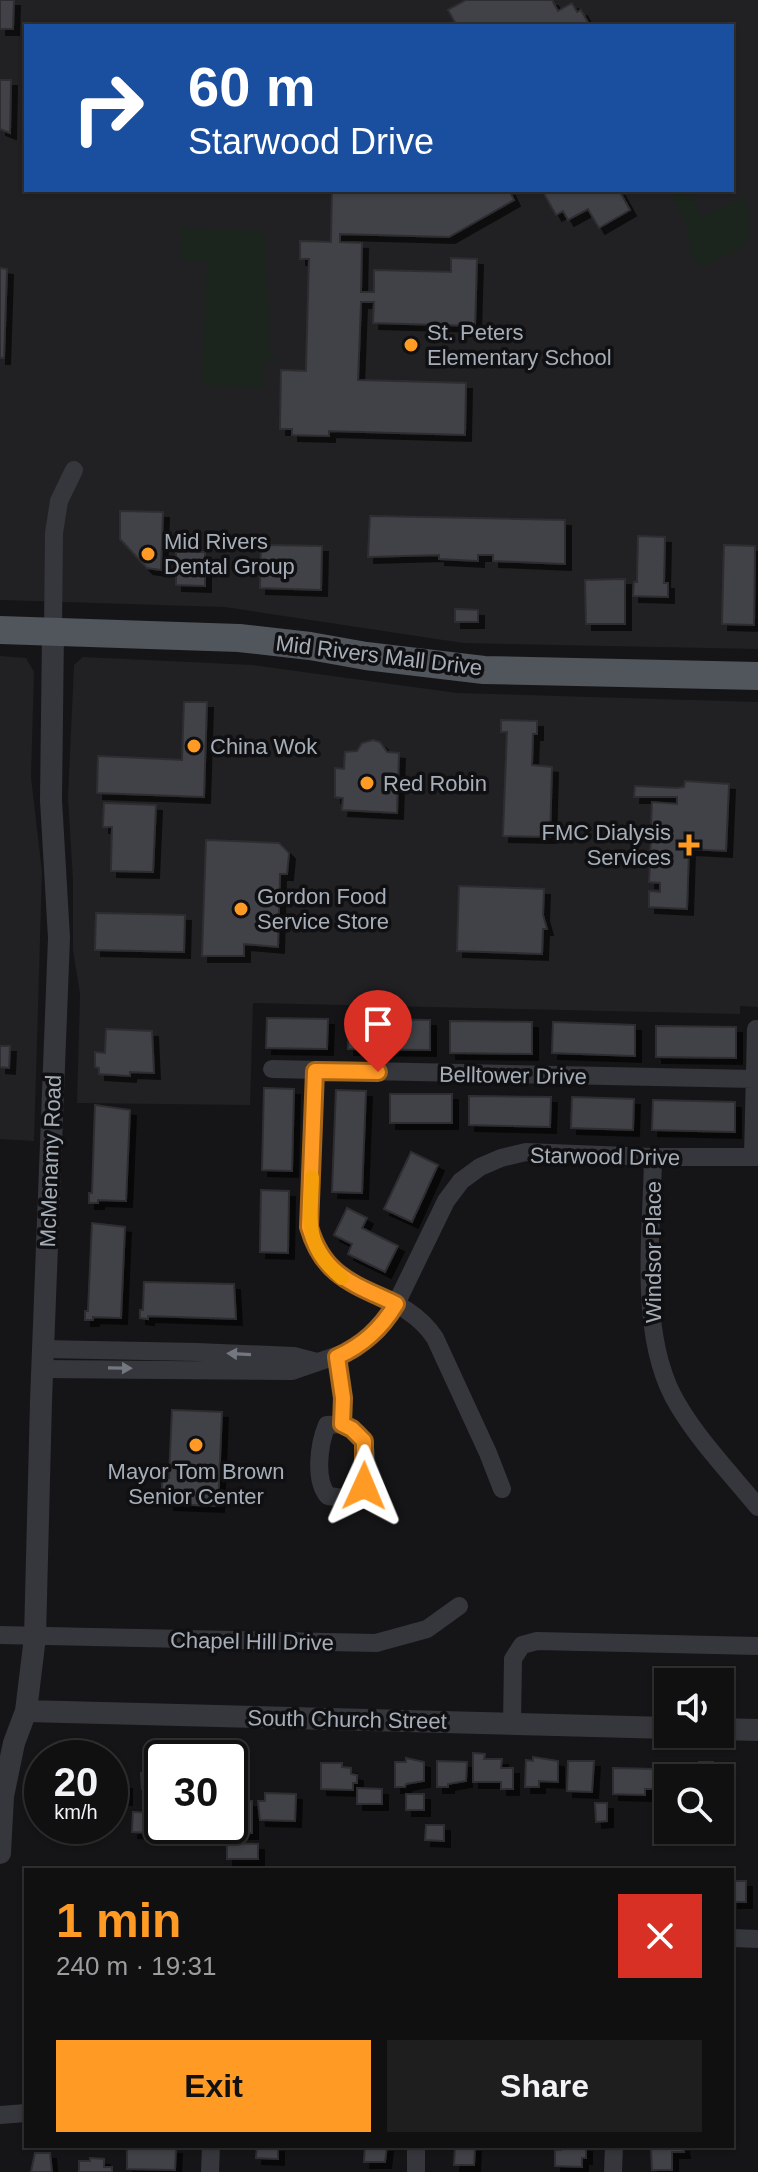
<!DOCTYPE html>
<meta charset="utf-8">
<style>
:root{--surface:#101011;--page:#1e1e1f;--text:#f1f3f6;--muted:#9c9d9f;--line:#303031;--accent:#ff9b25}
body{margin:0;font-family:Arial,sans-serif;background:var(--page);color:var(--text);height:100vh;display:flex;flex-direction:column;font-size:30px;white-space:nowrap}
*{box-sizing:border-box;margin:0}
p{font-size:26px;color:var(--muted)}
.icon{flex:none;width:44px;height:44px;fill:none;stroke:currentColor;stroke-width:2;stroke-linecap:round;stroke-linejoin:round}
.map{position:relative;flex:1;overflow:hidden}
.sheet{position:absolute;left:24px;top:1868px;width:710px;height:280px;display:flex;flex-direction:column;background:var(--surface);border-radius:0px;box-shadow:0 2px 6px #0004,0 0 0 2px var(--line)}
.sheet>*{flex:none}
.guide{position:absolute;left:24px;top:24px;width:710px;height:168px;border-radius:0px;box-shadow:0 2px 6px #0004,0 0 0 2px var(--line);background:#1a4fa0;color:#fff;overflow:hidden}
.controls{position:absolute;left:654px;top:1668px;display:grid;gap:16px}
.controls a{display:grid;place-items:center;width:80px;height:80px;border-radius:0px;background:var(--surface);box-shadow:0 2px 6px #0004,0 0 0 2px var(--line);font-size:40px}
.speed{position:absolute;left:24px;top:1740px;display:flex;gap:16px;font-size:40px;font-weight:700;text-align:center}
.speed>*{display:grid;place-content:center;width:104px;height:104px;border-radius:50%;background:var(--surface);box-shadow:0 2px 6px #0004,0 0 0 2px var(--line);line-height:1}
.speed small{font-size:20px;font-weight:400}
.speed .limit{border:4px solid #111;border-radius:12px;background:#fff;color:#111}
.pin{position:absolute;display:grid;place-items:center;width:68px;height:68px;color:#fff;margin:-82px -34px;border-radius:50% 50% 50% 0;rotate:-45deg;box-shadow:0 0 8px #0007}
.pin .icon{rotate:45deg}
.me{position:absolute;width:88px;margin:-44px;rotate:1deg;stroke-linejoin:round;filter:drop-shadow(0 0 6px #0008)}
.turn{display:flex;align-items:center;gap:28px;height:168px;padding:0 32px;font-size:36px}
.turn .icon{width:104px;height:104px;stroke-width:2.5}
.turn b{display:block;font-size:56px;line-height:68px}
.round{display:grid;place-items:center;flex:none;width:84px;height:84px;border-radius:0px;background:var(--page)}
.summary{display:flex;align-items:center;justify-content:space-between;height:136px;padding:0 32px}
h1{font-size:48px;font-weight:600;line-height:60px;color:var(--accent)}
.cta{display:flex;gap:16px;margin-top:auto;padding:16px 32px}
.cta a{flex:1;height:92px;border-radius:0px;background:var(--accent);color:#111;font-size:32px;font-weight:600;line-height:92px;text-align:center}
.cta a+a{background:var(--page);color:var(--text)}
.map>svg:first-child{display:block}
</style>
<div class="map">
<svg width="758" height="2172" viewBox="0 0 758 2172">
<defs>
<filter id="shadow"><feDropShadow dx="6" dy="6" stdDeviation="0" flood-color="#0009"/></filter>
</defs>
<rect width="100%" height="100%" fill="#151517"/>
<path fill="#212124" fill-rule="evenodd" d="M0,0H758V649L463,643L225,607L0,600ZM26,26H732V190H26Z
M0,656L26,658L34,672L31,777L42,872L34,1141L0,1139Z
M83,657L253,665L457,693L758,702V1007L740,1006V1014L253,1003L250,1105L77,1103L80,994L73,950V880L68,798L74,665Z"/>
<path fill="#1c251d" d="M674,190H689L702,217L745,196C758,251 748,245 703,266L696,264L690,251L686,225L671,194Z
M181,228L264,231L270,321L269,350L273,356L284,360H265L263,384L260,387L207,386L202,382L207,262L180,260Z"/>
<path fill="#414347" stroke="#2f2f33" stroke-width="2" filter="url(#shadow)" d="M0,0H14L13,29H0Z
M466,0H552L558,11L572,3L577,12L581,10L590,26H457L448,10Z
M0,80H11L10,133L0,129Z
M332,190H509L514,200L449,237L340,234V242L362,243L361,292H374V270L451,272V258L477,259L475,326L373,323L374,302H361L358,380L466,383L465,435L329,431V436L292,435V429H280L281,370L306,371L309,259H300V241L331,242Z
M542,190H619L630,210L599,228L588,209L568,220L563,211L556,215Z
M0,268L7,269L4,358H0Z
M120,511L163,512L161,570L147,568L120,539Z
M370,516L565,520V564L493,561V555H478V561L439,559V555L368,557Z
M638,536L665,537L664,583H668V597L633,596L634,582H637Z
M261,545L322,546L321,590L260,588Z
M724,545L755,546L754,625L722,624Z
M176,552H205V586L176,585Z
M625,579V624H586L585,580Z
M455,609L478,610V622H455Z
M184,702H207L204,797L97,793L98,756L182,760Z
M501,720L537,721V734H533L532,765L552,767L550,837L503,836L507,732H501Z
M373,740L380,742L387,752L399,753L397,813L342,810L343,798L335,797V768L344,769L345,752L357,751L362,743Z
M685,781L729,784L726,851L689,849L687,909L649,907V891L660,892V883L649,882L650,865L661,866V857L650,856L651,840L662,841V832H651L652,802L677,804V797H634L635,786L677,788L684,787Z
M104,803L156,805L153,872L111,871L112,827H103Z
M206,840L279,843L289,853L287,874H280L278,947L244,944V956H202Z
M459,886L544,889L543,915L547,929H543L542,954L457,951Z
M96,913L185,915L184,952L95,950Z
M267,1018L328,1019L327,1049L266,1048Z
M349,1019L430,1020V1050L348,1049Z
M450,1021L532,1022V1054L450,1053Z
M553,1022L635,1025V1056L552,1053Z
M656,1026L736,1027V1058L656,1057Z
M106,1029L152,1031L154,1073L130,1072V1076L99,1074V1068L95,1067V1052L105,1053Z
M0,1046H10L9,1068L0,1067Z
M264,1088L294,1089L292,1171L262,1170Z
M336,1090L366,1091L362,1193L332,1192Z
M390,1094H452V1123H390Z
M469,1096L551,1097L550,1127L469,1125Z
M572,1097L634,1099L633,1130L571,1128Z
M653,1100L735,1102V1132L652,1130Z
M95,1105L130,1110L126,1201L98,1200V1203H89V1193H92Z
M411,1152L438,1165L412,1222L384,1209Z
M261,1190L289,1191L288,1253L260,1252Z
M347,1208L367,1218L362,1228L398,1246L385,1272L348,1254L352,1244L334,1235Z
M92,1223L125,1227L121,1318L93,1317V1320H85V1311H88Z
M144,1282L234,1284L236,1319L148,1316V1319L140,1318V1310H143Z
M172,1410L222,1412L218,1506L168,1504L169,1489H162V1477L169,1478Z
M473,1753L485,1754L484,1759H502L501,1768H513V1789H501V1782H473Z
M533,1757L558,1761V1782L539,1781V1787H525L526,1760L533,1761Z
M406,1758L424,1762V1781L406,1784L405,1787H395V1762H406Z
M162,1760V1785H151V1789H142L141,1773H147V1761Z
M437,1761L467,1762L466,1781L448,1784V1787H437Z
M568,1761H594L592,1792L567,1791Z
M699,1762H713L714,1771V1768H725V1783H720V1778H689V1767H699Z
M230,1763H239L238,1782H230Z
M321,1763H342V1767L351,1768V1774L357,1775V1783H353V1790L321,1789Z
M613,1768L654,1769L653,1789H645V1795L613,1794Z
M110,1783H126V1799H110Z
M655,1783H666V1799L655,1800Z
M357,1788L382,1789V1804H357Z
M265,1793L296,1794L295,1821L260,1820L258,1801H265Z
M406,1794H424V1810H406Z
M239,1801H252V1833H239Z
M595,1803H607V1821L596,1822Z
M133,1812L152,1813L151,1833L132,1832Z
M426,1825H444V1841L425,1840Z
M52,1826H89V1834L52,1833Z
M227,1843L258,1844V1859H227Z
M732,1881H746V1902H732Z
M127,2146L176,2148L175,2170L127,2169Z
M257,2146H278V2159L256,2158Z
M365,2146H387L385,2162H364Z
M452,2146H475L474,2165H454L455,2149Z
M561,2146H586V2158H582V2167L555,2166V2150H561Z
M651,2146H683L684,2152H672V2170H652Z
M35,2153H50L52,2172H31Z
M90,2158L104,2159V2167H112V2172H79V2161H90Z"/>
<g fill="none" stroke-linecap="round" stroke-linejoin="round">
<path stroke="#35373c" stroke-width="18" d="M53,631L54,533L59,501L74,470
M272,1069L755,1079
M315,1071L309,1227C330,1301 398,1283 435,1338L488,1453L502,1489
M653,1157C652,1234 637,1338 678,1405C700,1442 731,1474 758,1507
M753,1157L756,1029
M43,1349L197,1352L294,1356L317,1362
M337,1357L343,1398L342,1424
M42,1369L292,1371L353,1350L375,1332L396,1304L446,1201L461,1181L480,1167L501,1158L526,1152L653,1157H758
M342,1424C348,1427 355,1429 359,1434C370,1447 367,1480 360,1494L344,1498L328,1496C314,1480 319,1444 327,1425Z
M0,1635L376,1643L427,1629L459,1606
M512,1723L513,1659L522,1645L537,1641L758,1646
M732,1938L758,1939
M0,2115L26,2113
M210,2172L211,2146
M416,2172V2146
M613,2172L614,2146"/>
<path stroke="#35373c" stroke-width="22" d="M26,1711L668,1728
M720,1729L758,1730
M0,1853L3,1796L14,1743L26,1711L35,1637L41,1401L59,938L51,800L53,631"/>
<path stroke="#51555c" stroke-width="28" d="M0,630L239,638L310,646L366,656L484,670L758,676"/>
</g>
<defs><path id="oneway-solid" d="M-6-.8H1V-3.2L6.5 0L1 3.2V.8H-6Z" transform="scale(2)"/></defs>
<g fill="#737880">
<use href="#oneway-solid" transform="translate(239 1354) rotate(-177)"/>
<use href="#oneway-solid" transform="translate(120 1368) rotate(1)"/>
</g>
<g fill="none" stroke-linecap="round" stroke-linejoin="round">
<defs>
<path id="route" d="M364,1486V1441L352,1429L342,1424L343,1398L337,1357C363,1345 381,1329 396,1304C354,1284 323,1276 309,1227L315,1071L378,1072"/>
</defs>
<use href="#route" stroke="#a66518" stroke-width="20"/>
<use href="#route" stroke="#ff9b25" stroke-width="14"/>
<path stroke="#f59e0b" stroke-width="14" d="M312,1177C311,1222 303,1246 342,1278"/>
</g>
<g fill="#ff9b25" stroke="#101012" stroke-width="3">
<circle cx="411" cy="345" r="8"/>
<circle cx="148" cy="554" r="8"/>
<circle cx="194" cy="746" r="8"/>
<circle cx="367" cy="783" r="8"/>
<path d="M685 833h8v8h8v8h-8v8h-8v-8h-8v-8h8z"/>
<circle cx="241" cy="909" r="8"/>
<circle cx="196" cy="1445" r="8"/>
</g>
<g text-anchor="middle" stroke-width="7" stroke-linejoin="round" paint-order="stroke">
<g font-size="22" fill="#a5aeb8" stroke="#101012" text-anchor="start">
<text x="427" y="340">St. Peters<tspan x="427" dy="25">Elementary School</tspan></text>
<text x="164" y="549">Mid Rivers<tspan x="164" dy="25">Dental Group</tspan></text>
<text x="210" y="754">China Wok</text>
<text x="383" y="791">Red Robin</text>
<text x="671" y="840" text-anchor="end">FMC Dialysis<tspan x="671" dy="25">Services</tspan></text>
<text x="257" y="904">Gordon Food<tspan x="257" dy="25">Service Store</tspan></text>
<text x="196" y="1479" text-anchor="middle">Mayor Tom Brown<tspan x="196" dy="25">Senior Center</tspan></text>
</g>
<g font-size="22" fill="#a5aeb8" stroke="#101012">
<text transform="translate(379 655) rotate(7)" y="8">Mid Rivers Mall Drive</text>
<text transform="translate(513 1075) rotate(1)" y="8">Belltower Drive</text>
<text transform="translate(605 1156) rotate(1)" y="8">Starwood Drive</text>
<text transform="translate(50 1161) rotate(-88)" y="8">McMenamy Road</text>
<text transform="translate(653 1252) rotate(-90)" y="8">Windsor Place</text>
<text transform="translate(252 1641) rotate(1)" y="8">Chapel Hill Drive</text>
<text transform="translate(347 1719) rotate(1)" y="8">South Church Street</text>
</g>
</g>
</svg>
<div class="controls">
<a><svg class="icon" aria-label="sound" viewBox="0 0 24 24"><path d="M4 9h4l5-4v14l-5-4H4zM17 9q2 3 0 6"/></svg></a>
<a><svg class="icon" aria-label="search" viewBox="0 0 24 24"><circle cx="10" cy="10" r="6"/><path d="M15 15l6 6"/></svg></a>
</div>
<div class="speed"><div>20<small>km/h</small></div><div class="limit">30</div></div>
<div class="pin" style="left:378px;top:1072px;background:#d93025"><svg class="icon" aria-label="arrive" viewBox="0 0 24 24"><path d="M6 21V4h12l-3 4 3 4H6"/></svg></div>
<svg class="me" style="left:364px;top:1486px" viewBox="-20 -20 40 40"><path d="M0-17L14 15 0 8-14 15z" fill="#ff9b25" stroke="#fff" stroke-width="4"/></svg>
<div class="guide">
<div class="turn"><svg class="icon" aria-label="right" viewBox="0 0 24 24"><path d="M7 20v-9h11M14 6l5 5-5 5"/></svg><div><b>60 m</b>Starwood Drive</div></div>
</div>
<section class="sheet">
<div class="summary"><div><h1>1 min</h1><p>240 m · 19:31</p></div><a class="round" style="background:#d93025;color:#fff"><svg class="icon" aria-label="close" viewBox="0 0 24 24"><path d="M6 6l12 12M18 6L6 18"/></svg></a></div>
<div class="cta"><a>Exit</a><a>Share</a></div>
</section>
</div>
